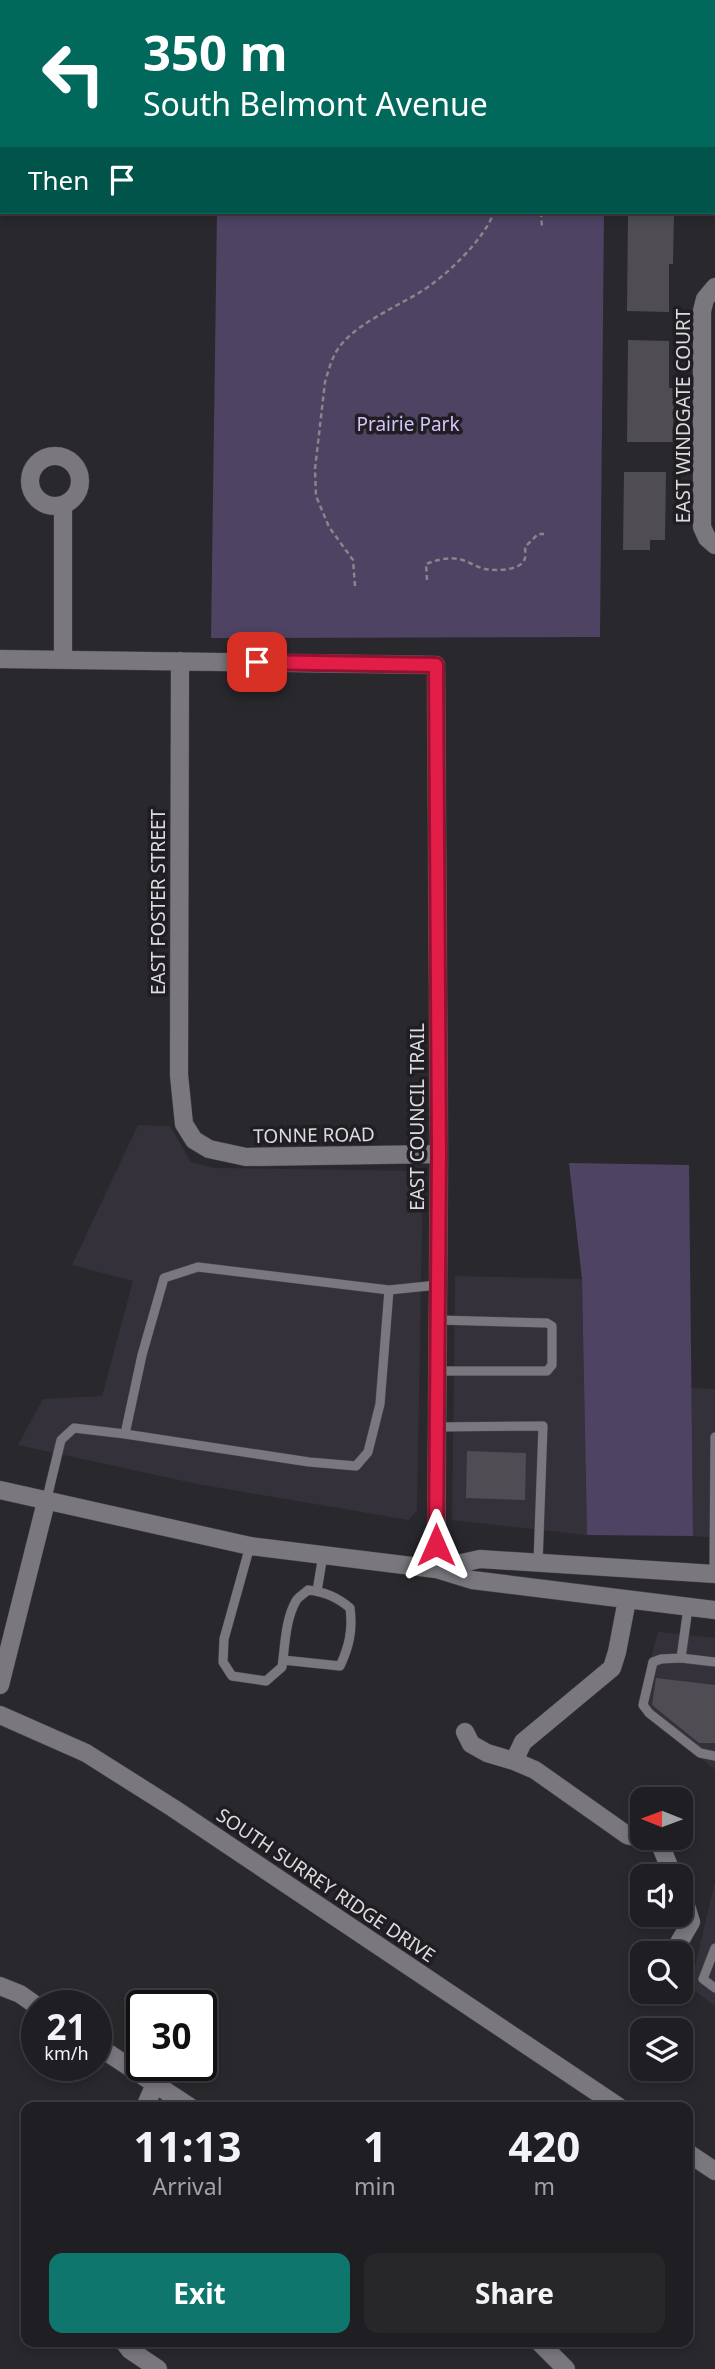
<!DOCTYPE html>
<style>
:root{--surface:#1f1e22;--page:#27272a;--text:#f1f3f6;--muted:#a1a2a5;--line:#3c3c40;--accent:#0f766e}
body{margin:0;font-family:"Noto Sans",sans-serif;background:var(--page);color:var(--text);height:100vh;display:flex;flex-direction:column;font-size:26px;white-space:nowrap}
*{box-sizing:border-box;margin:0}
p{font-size:23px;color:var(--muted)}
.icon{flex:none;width:38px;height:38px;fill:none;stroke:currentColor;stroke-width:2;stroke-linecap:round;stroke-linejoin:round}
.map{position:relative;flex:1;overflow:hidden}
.sheet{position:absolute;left:21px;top:2102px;width:672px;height:245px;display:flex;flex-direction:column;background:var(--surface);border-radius:14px;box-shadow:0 4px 10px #0003,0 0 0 2px var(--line)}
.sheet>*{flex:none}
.guide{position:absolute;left:0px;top:0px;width:716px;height:214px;box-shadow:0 4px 10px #0003,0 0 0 2px var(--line);background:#00695c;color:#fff;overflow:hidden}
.needle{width:46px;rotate:271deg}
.controls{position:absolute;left:630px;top:1787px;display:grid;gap:14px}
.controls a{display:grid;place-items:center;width:63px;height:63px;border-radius:14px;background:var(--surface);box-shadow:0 4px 10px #0003,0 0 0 2px var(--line);font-size:35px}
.speed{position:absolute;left:21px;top:1990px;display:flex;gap:14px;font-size:35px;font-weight:700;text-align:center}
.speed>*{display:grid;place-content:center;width:91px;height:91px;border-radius:50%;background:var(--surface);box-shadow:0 4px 10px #0003,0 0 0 2px var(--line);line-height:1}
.speed small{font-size:18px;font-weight:400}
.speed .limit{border:4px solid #111;border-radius:10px;background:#fff;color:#111}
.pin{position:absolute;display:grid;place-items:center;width:60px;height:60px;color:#fff;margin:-30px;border-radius:14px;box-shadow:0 4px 10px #0006}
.me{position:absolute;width:77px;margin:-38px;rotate:0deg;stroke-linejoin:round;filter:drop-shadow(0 0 5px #0008)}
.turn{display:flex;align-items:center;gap:24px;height:147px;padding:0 28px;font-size:32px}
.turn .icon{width:91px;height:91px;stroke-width:2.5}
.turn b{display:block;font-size:49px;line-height:60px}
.then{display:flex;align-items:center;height:66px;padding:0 28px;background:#0003;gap:14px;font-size:26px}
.eta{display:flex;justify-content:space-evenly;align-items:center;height:119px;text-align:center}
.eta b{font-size:42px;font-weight:700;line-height:49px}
.action{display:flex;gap:14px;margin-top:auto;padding:14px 28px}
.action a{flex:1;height:80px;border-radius:14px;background:var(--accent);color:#fff;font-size:28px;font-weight:700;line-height:80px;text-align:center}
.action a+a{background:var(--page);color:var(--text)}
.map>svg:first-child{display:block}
</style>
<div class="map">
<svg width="715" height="2369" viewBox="0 0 715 2369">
<rect width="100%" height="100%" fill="#29282d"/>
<path fill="#34313b" d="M138,1125L170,1126L191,1162L215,1168L423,1171L417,1510L409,1520L197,1484L18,1445L43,1399L102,1396L133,1281L72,1265Z
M455,1276L582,1279L587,1535L452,1520Z
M691,1388L715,1389V1538L693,1536Z
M658,1632L715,1638V1770L638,1706Z
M715,1882V2006L690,1987Z"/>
<path fill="#4e4363" d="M217,212H604L600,637L211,638Z
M569,1163L689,1165L693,1536L587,1535L582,1279Z"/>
<path fill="#4f4d53" d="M628,212H674L673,264H669V312L627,311Z
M628,340L669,341V388H674L673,442H627Z
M624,472H666L665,540H650V550H623Z
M467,1451L526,1453L525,1500L466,1498Z
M656,1678L715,1685V1743H699L652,1705Z"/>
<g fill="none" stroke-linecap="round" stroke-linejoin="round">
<defs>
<path id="lane" d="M437,1371H547L552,1365V1326L547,1323L438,1320
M437,1427L543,1426L538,1563
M125,1434L309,1462L356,1466L368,1452L380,1404L389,1290
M46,1502L61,1440L74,1428L125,1434L142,1355L164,1278L198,1267L389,1290L438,1285
M250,1546L224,1639L223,1662L232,1676L266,1681L282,1667C285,1647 285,1620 296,1601C298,1597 304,1594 308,1590C325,1592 337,1597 350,1608C353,1630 349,1647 340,1666L283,1660
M714,1574L715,1437
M317,1591L323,1555
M688,1608L681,1658L715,1662
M681,1658L661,1659L653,1662L643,1705L649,1713L700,1753L715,1756
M715,1948L703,1979L715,1988"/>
<path id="street" d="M714,0L715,1
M633,2V0
M0,150H2
M715,287L705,299L702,311V527L707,538L715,545
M30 481a25 25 0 1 1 50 0a25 25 0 1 1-50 0Z
M0,659L436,665L439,1154L436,1569
M63,659V505
M180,661L179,1075L184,1124L194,1140L209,1149L246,1157L439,1154
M0,1685L46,1502
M0,1715L86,1753L173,1808L619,2107
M465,1732L471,1744L487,1753L514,1761L535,1770L627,1835L660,1844L673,1876
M514,1761L523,1742L612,1668L617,1652L627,1600
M673,1953L691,1922L681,1890
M0,1986L20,1994L37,2006
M96,2045L190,2107
M145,2107L155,2084
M688,2153L715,2171
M124,2342L130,2350L158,2369
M539,2342L566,2369"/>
<path id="secondary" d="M0,1490L250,1546L436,1569L472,1580L715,1610
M439,1568L480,1559L715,1574"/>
</defs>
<use href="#lane" stroke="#474649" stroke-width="10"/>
<use href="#street" stroke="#474649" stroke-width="19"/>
<use href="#secondary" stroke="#474649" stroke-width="19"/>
<path stroke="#87868a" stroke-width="2.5" stroke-dasharray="5 3.5" stroke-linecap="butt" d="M541,212L542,227
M427,580L426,564C436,560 448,557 459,559C468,561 476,567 485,569C495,571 522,571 525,558C526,556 525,549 525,547L538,534H544
M355,586L353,560L329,527L316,496L315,469L325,382C328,372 331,361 336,352C348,332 371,320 390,309C404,301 419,294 432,284C454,268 485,237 494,212"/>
<use href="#lane" stroke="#7a787e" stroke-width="9"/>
<use href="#street" stroke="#7a787e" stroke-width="18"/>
<use href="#secondary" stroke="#7a787e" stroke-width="18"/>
</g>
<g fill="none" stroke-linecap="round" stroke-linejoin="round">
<defs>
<path id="route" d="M257,662L436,665L439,1154L436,1545"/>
</defs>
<use href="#route" stroke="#92132f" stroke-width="18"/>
<use href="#route" stroke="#e11d48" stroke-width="12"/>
</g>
<g text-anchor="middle" stroke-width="7" stroke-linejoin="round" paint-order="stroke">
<g font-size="19" fill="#dcdbde" stroke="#201e23">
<text transform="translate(683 416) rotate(-90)" y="7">EAST WINDGATE COURT</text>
<text transform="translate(158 902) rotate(-90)" y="7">EAST FOSTER STREET</text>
<text transform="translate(417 1117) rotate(-90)" y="7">EAST COUNCIL TRAIL</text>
<text transform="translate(314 1135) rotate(-1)" y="7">TONNE ROAD</text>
<text transform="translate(326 1885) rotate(34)" y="7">SOUTH SURREY RIDGE DRIVE</text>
</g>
<g font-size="19" fill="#d5c4f9" stroke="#201e23">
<text x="408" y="431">Prairie Park</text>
</g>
</g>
</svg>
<div class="controls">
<a><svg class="needle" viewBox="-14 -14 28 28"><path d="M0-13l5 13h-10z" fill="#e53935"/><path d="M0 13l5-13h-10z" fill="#a1a2a5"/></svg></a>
<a><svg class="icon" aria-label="sound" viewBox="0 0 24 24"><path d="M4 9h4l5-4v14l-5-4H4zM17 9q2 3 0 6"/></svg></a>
<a><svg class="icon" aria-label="search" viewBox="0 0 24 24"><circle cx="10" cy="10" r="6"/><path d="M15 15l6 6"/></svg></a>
<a><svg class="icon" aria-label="layers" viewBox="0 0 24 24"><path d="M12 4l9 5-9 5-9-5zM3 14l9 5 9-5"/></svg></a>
</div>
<div class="speed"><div>21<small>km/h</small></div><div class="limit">30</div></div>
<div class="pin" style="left:257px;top:662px;background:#d93025"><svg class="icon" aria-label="arrive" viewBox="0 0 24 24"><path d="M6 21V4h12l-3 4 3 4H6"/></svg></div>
<svg class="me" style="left:436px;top:1545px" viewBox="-20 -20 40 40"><path d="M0-17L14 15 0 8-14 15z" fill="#e11d48" stroke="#fff" stroke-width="4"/></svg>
<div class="guide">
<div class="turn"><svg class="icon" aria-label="left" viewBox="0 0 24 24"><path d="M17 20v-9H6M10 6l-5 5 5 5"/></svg><div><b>350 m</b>South Belmont Avenue</div></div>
<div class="then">Then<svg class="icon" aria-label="arrive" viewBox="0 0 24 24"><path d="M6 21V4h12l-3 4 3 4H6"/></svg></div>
</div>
<section class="sheet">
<div class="eta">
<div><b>11:13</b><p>Arrival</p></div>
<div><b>1</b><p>min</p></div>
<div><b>420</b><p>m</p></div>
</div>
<div class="action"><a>Exit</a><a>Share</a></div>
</section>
</div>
